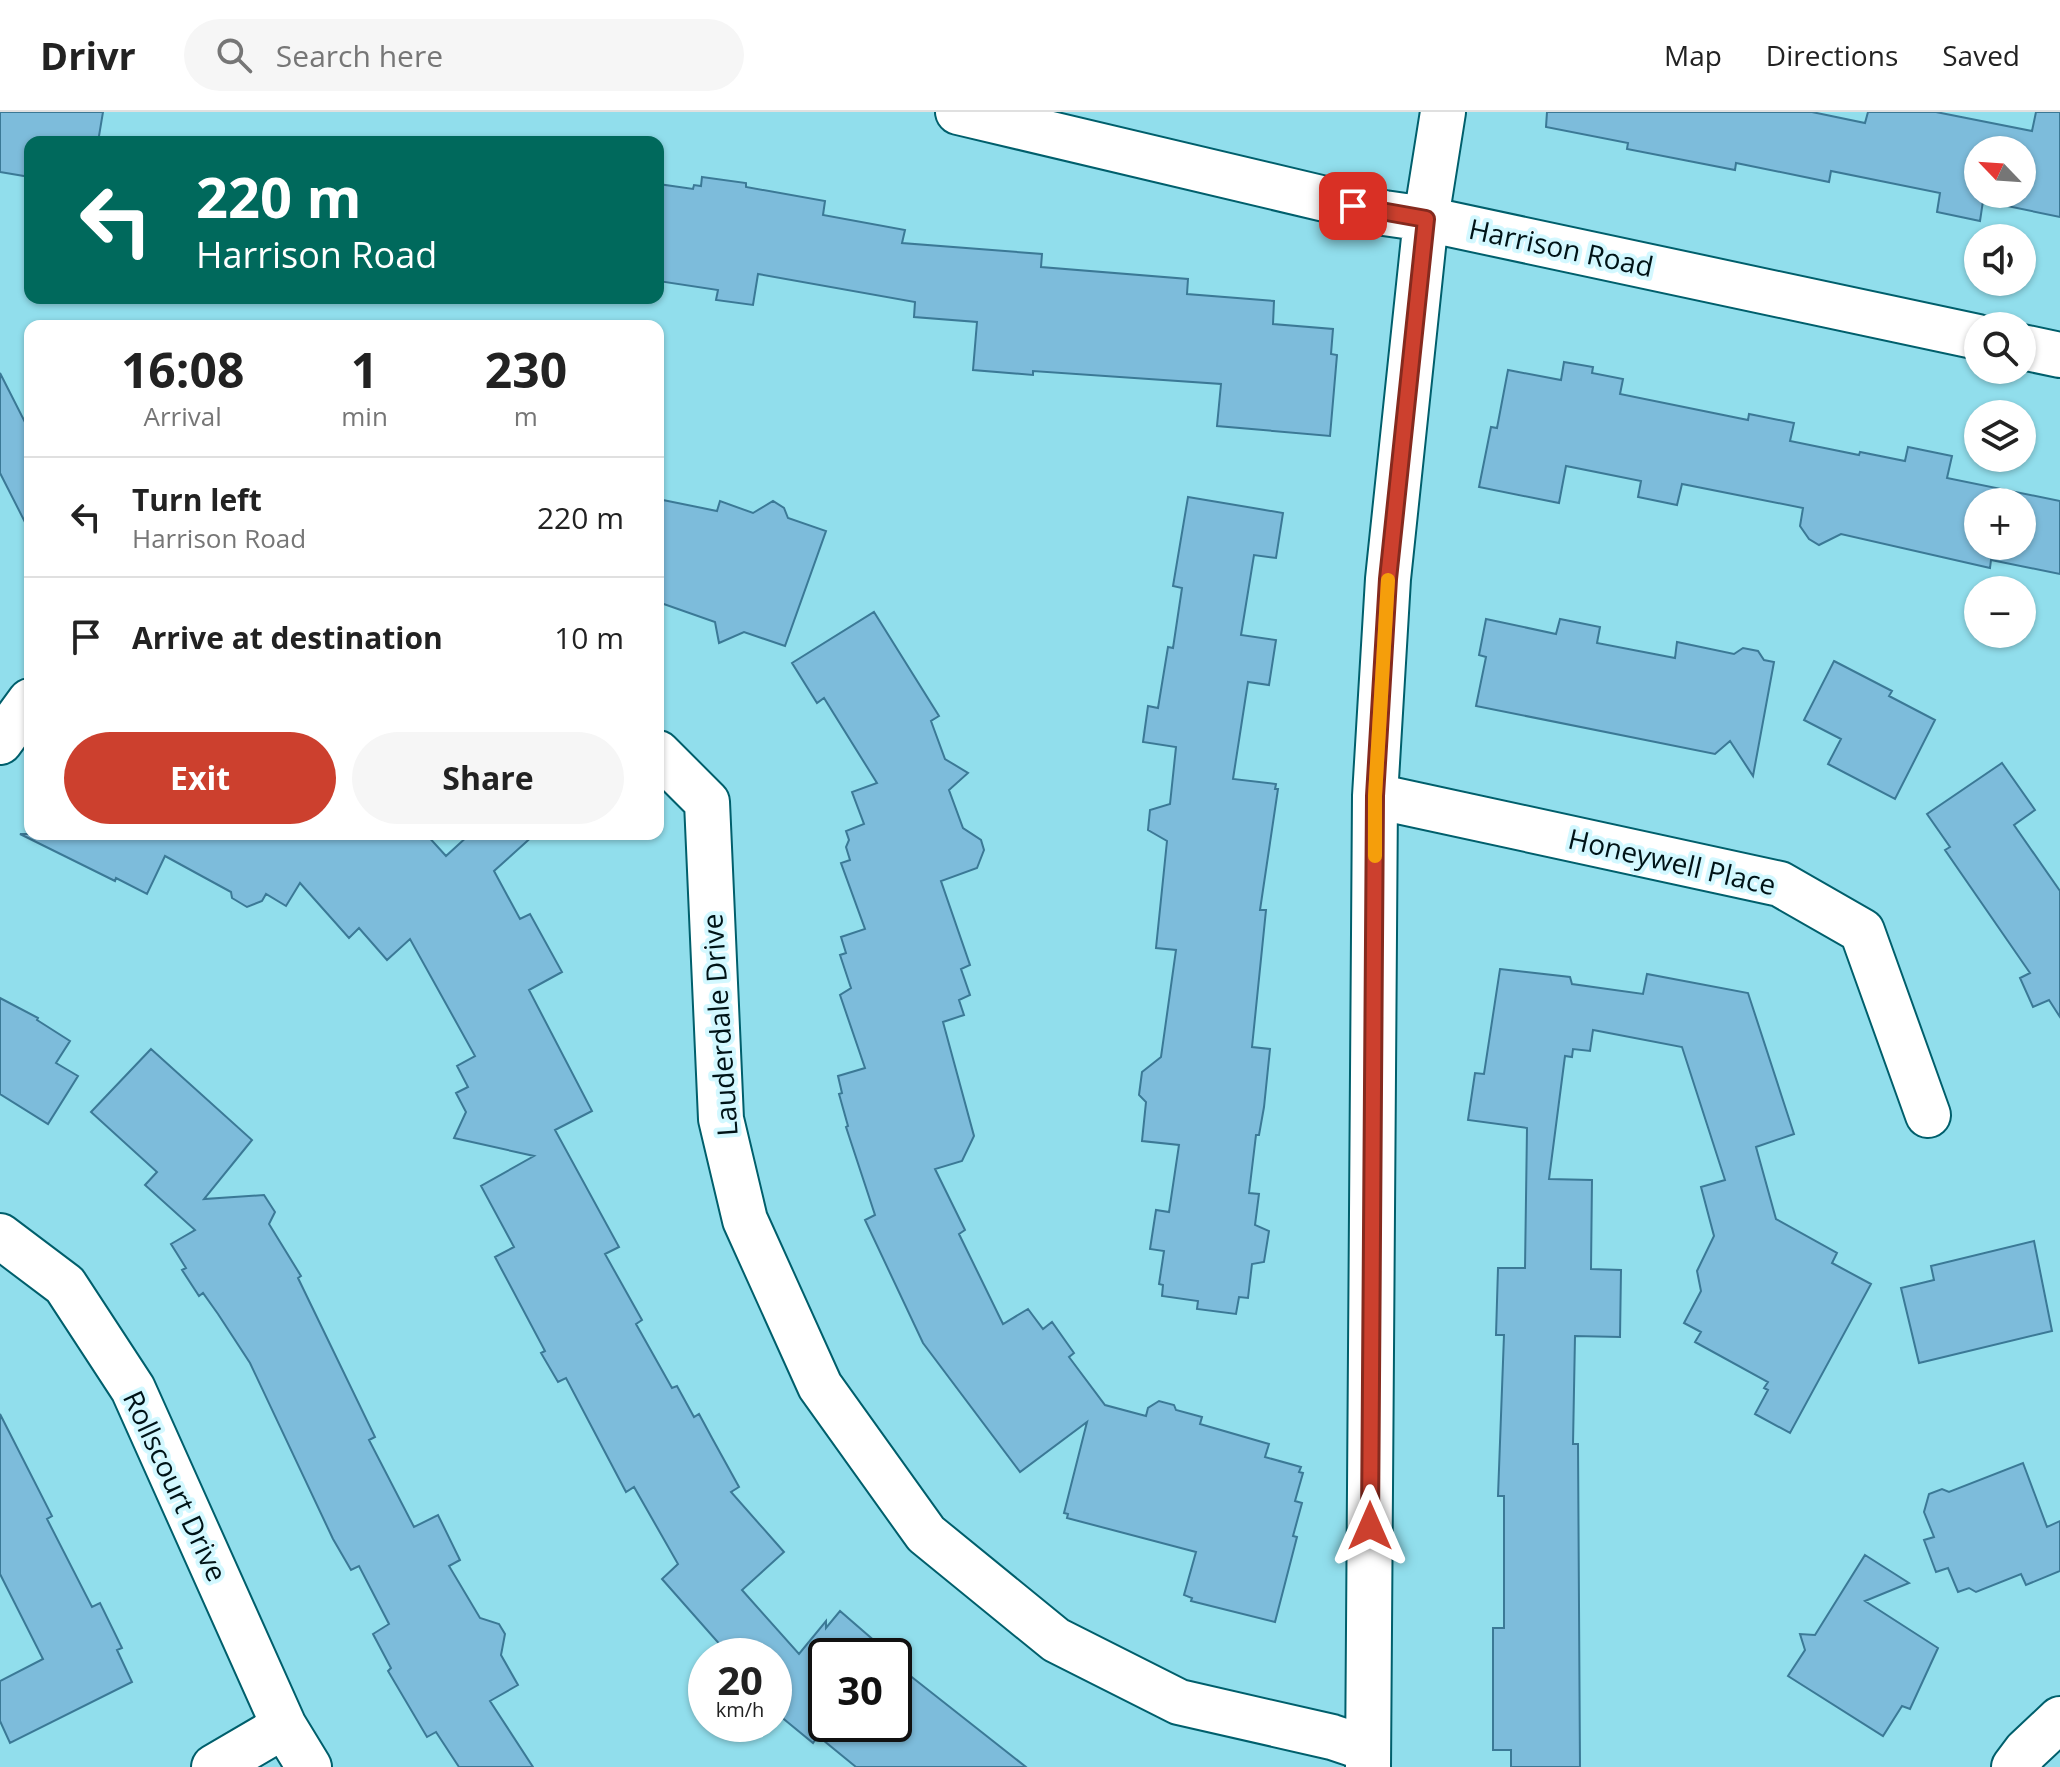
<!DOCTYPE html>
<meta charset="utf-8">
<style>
:root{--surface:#fff;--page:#f6f6f6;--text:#222;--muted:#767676;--line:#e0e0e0;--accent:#cc402e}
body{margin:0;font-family:"Open Sans",sans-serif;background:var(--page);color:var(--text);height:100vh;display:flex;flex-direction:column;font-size:30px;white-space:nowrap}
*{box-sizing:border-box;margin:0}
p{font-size:26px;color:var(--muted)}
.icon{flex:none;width:44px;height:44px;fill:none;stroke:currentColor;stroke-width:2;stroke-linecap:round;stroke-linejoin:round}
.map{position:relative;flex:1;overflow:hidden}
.side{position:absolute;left:24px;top:208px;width:640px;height:520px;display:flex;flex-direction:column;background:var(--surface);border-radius:16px;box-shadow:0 2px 6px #0004}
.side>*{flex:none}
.hud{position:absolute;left:24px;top:24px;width:640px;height:168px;border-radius:16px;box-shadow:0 2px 6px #0004;background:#00695c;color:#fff;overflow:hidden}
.needle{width:52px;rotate:295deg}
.buttons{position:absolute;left:1964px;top:24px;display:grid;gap:16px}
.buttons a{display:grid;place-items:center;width:72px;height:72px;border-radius:50%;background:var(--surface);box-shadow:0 2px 6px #0004;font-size:40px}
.speed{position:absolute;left:688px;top:1526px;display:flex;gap:16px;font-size:40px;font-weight:700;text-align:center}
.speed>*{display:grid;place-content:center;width:104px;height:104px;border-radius:50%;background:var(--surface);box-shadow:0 2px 6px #0004;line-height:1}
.speed small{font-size:20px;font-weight:400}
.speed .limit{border:4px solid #111;border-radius:12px;background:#fff;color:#111}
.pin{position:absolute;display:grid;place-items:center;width:68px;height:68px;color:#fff;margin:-34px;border-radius:16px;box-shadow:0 4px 12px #0006}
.me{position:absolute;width:88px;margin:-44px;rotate:0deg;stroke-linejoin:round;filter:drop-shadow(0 0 6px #0008)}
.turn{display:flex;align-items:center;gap:28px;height:168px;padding:0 40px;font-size:36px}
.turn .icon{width:104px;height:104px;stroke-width:2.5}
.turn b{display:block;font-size:56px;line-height:68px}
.eta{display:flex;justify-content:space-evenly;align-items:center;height:136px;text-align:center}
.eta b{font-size:48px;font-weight:700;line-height:56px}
.action{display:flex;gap:16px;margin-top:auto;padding:16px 40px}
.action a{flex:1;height:92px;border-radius:48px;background:var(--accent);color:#fff;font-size:32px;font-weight:700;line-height:92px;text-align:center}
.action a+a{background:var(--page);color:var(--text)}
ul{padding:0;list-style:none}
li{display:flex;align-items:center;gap:24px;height:120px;padding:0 40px;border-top:2px solid var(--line)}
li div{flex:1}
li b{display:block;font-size:30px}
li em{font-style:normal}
header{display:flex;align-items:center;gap:48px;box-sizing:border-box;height:112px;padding:0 40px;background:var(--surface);border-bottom:2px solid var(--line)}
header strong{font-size:38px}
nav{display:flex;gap:44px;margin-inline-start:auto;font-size:28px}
.search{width:560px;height:72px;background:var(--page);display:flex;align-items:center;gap:20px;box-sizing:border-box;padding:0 28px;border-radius:44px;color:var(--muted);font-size:30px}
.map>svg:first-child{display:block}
</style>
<header>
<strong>Drivr</strong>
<div class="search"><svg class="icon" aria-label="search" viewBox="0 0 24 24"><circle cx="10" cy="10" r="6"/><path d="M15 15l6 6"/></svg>Search here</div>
<nav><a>Map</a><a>Directions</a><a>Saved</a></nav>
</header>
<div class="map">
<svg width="2060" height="1655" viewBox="0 0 2060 1655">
<rect width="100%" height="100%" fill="#91deec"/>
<path fill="#7dbcdb" stroke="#3b7996" stroke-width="2" fill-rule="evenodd" d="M0,0H103L98,30H30V65L0,60Z
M1547,0H1812L1865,11L1868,0H1936L2032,19L2036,0H2060V105L1983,89L1980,109L1937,100L1940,81L1831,59L1829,70L1736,51L1735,58L1627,37L1628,31L1546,15ZM1978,38H2022V82H1978Z
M702,65L746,71V75L825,89L823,103L905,118L902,131L1042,142L1041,155L1188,167L1187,182L1274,189L1273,212L1333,217L1331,242L1337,243L1330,324L1217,314L1221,272L1033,259V263L973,258L977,210L914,205L915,190L758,162L753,193L716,188L718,178L658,169V72L693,77L694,73L701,74Z
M1564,250L1593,255L1592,261L1623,267L1620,282L1748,308L1749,302L1794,311L1790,329L1859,343L1860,340L1905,349L1908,335L1952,344L1947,366L2060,389V462L1991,448L1990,456L1841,422L1819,433L1809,427L1800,414L1803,396L1682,372L1677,393L1638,385L1641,369L1566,354L1559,391L1479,375L1491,315L1497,316L1508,258L1561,268ZM1978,390H2022V434H1978Z
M0,261L30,320V420L0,361Z
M1188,385L1283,401L1276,446L1254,443L1241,523L1276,528L1269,573L1248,570L1233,667L1276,672L1275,677H1278L1260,798H1266L1252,935L1270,937L1264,995L1259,1023H1256L1249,1081L1259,1082L1255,1113L1269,1119L1264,1150L1252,1152L1248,1186L1239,1185L1236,1202L1197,1197L1198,1189L1162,1184L1163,1173L1159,1172L1164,1139L1150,1137L1156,1098L1169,1100L1179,1033L1142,1029L1146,990L1139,983L1142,960L1161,945L1176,838L1156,836L1167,729L1148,718L1150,698L1170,692L1176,635L1143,630L1148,594L1158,596L1168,535L1173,536L1182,476L1173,474Z
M658,387L717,399L720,389L753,401L773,389L784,396L788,406L826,419L785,534L744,520L719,531L715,510L658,490Z
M874,500L939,604L931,609L945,647L968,661L949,678L963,716L981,728L984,738L977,756L941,769L970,853L961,857L970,883L959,888L964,903L943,910L974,1024L962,1049L935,1057L965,1118L959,1122L1003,1212L1028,1197L1043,1217L1052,1210L1074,1241L1069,1245L1105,1293L1146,1304L1148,1296L1159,1289L1174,1293L1176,1298L1202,1305L1200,1312L1269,1332L1265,1345L1301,1355L1299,1360L1303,1361L1295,1389L1302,1391L1293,1424L1297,1425L1275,1510L1191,1489L1192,1486L1184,1483L1196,1440L1067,1406L1068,1402L1064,1401L1087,1310L1020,1360L923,1231L865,1108L875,1103L846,1015L848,1014L839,982L842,981L838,964L865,956L840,883L851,876L840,843L846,841L841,825L865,817L841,751L850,748L846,735L849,728L846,719L864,712L852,680L877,671L824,586L817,591L792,551Z
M1486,507L1556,522L1560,507L1600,515L1597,531L1675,546L1677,530L1734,542L1743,536L1758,539L1764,548L1774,550L1753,664L1730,629L1715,642L1476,594L1486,545L1479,543Z
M1834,549L1892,579L1889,584L1935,608L1895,687L1828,652L1841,627L1804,608Z
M2002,651L2035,698L2014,713L2060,779V905L2049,888L2033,895L2020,866L2030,861L1945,738L1950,735L1927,702Z
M20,722H426L446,744L470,722H535L494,759L520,807L530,802L562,860L529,878L592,999L555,1018L619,1135L605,1142L642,1208L636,1212L672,1276L677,1274L694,1305L699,1302L712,1326L739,1375L731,1380L784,1440L742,1478L799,1542L826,1509V1516L840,1499L892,1544H826V1612H894V1551L1026,1655H856L818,1624L813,1631L774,1599V1544H730L662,1467L678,1452L634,1375L626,1380L566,1266L558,1270L541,1241L545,1239L495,1145L514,1135L481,1074L534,1044L454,1026L466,1000L456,981L468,975L457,954L475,944L410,827L387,848L359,816L349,826L300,771L286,794L266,782L262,789L247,795L232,786L231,780L165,744L147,782L116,766L115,769Z
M1500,857L1570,865L1572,872L1643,882L1647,862L1748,881L1794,1022L1756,1035L1776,1107L1837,1141L1832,1151L1871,1172L1790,1321L1755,1302L1768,1278L1764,1276L1768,1270L1695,1230L1701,1220L1684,1211L1701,1179L1697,1159L1714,1124L1701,1075L1725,1068L1682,935L1593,918L1590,939L1573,937L1572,945L1565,944L1549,1067L1592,1068L1591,1157L1621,1158L1620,1225L1575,1224L1573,1332H1578L1580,1655H1511V1638H1493V1516H1504V1384H1498L1504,1223H1496L1498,1156H1525L1527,1016L1468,1008L1475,961L1484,962Z
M0,886L38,906L37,908L70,929L56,951L78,964L48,1012L0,982Z
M151,937L252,1028L204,1087L264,1083L275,1100L269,1112L301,1164L298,1166L375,1325L369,1328L414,1415L438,1403L460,1448L449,1454L480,1506L499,1512L505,1522L501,1543L518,1573L490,1589L533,1655H459L436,1620L427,1625L388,1559L391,1556L373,1522L389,1512L359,1454L351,1458L333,1427L250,1251L218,1202L203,1181L199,1184L182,1158L186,1156L171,1132L195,1118L145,1073L157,1060L91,1000Z
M2034,1129L2052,1219L1919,1251L1901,1176L1934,1168L1931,1154Z
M0,1302L52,1404L47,1407L92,1495L100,1491L122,1536L117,1538L132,1570L10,1631L0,1609V1569L43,1547L0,1462Z
M2023,1351L2047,1415L2060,1409V1459L2026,1473L2021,1462L1976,1480L1969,1476L1958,1480L1948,1456L1936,1460L1924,1428L1934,1425L1924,1400L1929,1382L1942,1377L1949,1380Z
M1865,1443L1909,1471L1865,1489L1938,1536L1910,1597L1902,1594L1883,1624L1788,1564L1805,1538L1800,1522L1815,1523Z"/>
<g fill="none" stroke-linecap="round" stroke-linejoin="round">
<defs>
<path id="minor" d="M958,0L1384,101L1426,107L1978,225
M2022,235L2060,243
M0,630L30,589
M658,641L707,690L721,1007L745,1108L820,1274L926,1422L1056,1528L1179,1590L1332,1625L1368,1637
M1375,684L1780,772L1862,819L1928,1003
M0,1124L65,1173L133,1277L284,1614L309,1655
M214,1655L284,1614
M1368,1655L1375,684L1388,467L1426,107L1443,0
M2014,1655L2026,1639L2060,1607"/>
</defs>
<use href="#minor" stroke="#005f6c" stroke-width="48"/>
<use href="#minor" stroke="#fff" stroke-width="44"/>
</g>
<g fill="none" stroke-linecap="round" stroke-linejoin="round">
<defs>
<path id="route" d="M1353,94L1426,107L1388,467L1375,684L1370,1414"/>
</defs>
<use href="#route" stroke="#852a1e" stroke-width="20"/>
<use href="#route" stroke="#cc402e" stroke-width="14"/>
<path stroke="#f59e0b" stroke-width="14" d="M1375,744V684L1388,468"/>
</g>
<g text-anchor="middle" stroke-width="8" stroke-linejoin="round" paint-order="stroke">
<g font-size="28" fill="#001317" stroke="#d3f8ff">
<text transform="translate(1561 136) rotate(12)" y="10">Harrison Road</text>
<text transform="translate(1672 750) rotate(13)" y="10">Honeywell Place</text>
<text transform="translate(720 913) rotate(-94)" y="10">Lauderdale Drive</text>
<text transform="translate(175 1374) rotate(65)" y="10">Rollscourt Drive</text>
</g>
</g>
</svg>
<div class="buttons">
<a><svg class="needle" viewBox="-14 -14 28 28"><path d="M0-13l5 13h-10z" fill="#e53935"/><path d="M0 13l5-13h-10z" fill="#767676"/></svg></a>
<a><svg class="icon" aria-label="sound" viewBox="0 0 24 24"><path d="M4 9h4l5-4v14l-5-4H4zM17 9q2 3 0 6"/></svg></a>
<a><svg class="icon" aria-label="search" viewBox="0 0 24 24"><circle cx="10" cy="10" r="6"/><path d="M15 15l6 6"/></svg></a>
<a><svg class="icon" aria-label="layers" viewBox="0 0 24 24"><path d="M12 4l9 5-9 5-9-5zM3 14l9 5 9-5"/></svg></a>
<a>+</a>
<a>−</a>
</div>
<div class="speed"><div>20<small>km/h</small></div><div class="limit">30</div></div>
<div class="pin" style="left:1353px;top:94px;background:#d93025"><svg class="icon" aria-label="arrive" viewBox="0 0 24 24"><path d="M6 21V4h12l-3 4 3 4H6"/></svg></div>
<svg class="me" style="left:1370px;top:1414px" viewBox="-20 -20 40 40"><path d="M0-17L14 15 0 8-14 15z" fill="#cc402e" stroke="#fff" stroke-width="4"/></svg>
<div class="hud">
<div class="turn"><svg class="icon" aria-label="left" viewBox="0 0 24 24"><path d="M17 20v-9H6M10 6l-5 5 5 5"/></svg><div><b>220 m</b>Harrison Road</div></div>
</div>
<section class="side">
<div class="eta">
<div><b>16:08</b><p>Arrival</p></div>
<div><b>1</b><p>min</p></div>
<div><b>230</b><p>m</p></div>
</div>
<ul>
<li><svg class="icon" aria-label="left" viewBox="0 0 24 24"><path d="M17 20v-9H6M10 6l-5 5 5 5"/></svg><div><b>Turn left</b><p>Harrison Road</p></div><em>220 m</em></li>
<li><svg class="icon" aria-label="arrive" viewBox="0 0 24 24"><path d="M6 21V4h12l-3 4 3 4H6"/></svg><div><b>Arrive at destination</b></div><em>10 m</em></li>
</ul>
<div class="action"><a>Exit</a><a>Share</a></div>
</section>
</div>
